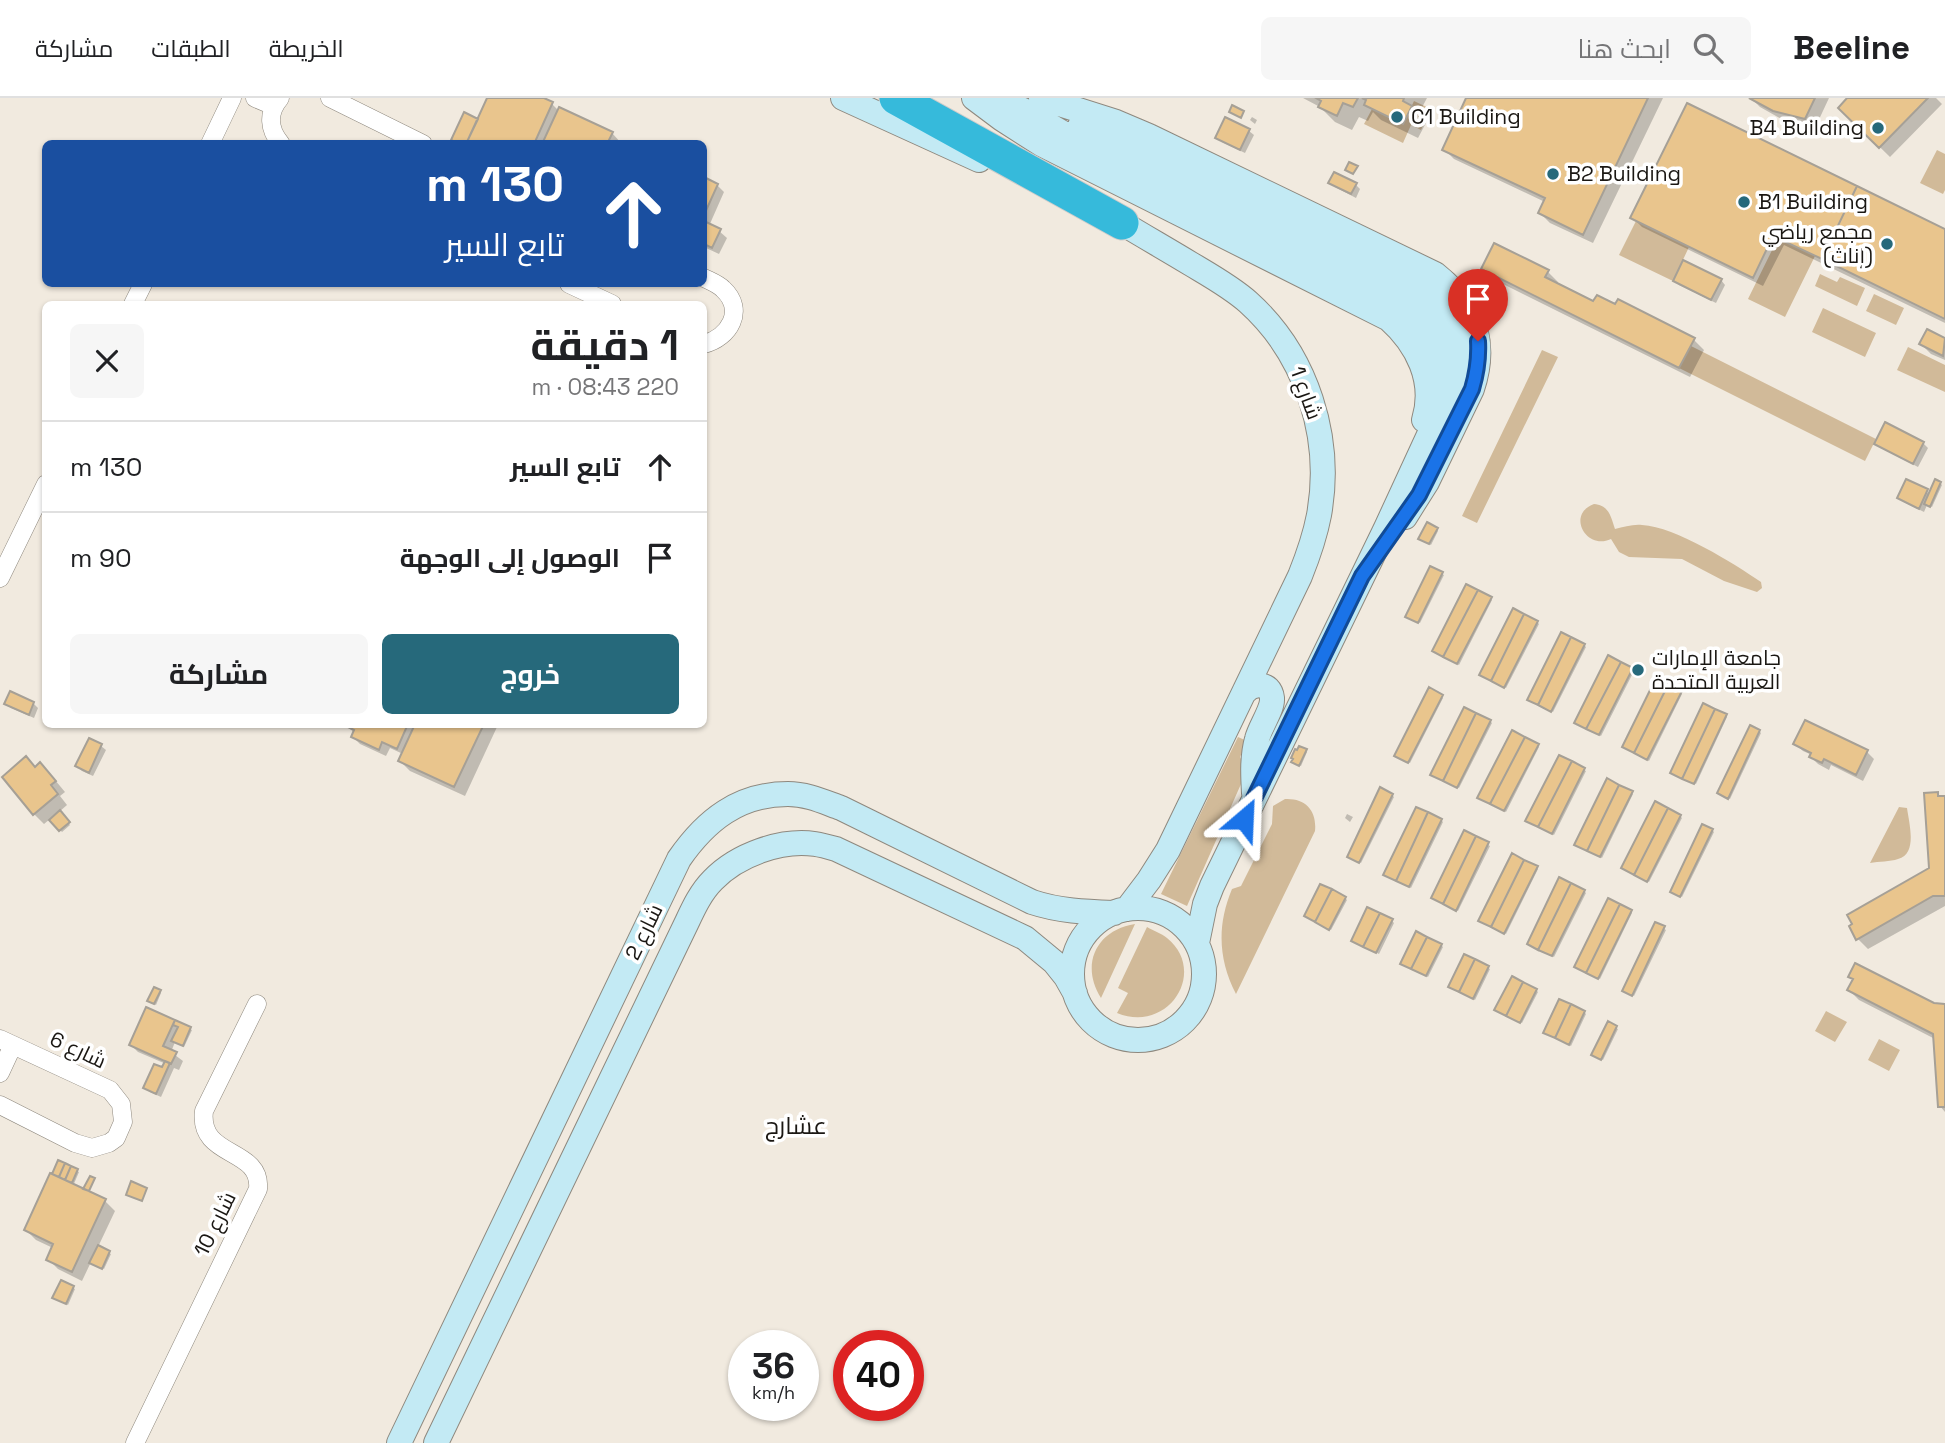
<!DOCTYPE html>
<html lang="ar">
<meta charset="utf-8">
<style>
:root{--surface:#fff;--page:#f6f6f6;--text:#202124;--muted:#757577;--line:#e0e0e0;--accent:#26697b}
body{margin:0;font-family:"Space Grotesk",Cairo,sans-serif;background:var(--page);color:var(--text);direction:rtl;height:100vh;display:flex;flex-direction:column;font-size:26px;white-space:nowrap}
*{box-sizing:border-box;margin:0}
p{font-size:23px;color:var(--muted)}
.icon{flex:none;width:38px;height:38px;fill:none;stroke:currentColor;stroke-width:2;stroke-linecap:round;stroke-linejoin:round}
.map{position:relative;flex:1;overflow:hidden;direction:ltr}
.drawer{position:absolute;left:42px;top:203px;width:665px;height:427px;display:flex;flex-direction:column;background:var(--surface);border-radius:10px;box-shadow:0 2px 5px #0004;direction:rtl}
.drawer>*{flex:none}
.banner{position:absolute;left:42px;top:42px;width:665px;height:147px;border-radius:10px;box-shadow:0 2px 5px #0004;direction:rtl;background:#1a4fa0;color:#fff;overflow:hidden}
.speed{position:absolute;left:728px;top:1232px;display:flex;gap:14px;font-size:35px;font-weight:700;text-align:center}
.speed>*{display:grid;place-content:center;width:91px;height:91px;border-radius:50%;background:var(--surface);box-shadow:0 2px 5px #0004;line-height:1}
.speed small{font-size:18px;font-weight:400}
.speed .limit{border:10px solid #d22;background:#fff;color:#111}
.pin{position:absolute;display:grid;place-items:center;width:60px;height:60px;color:#fff;margin:-72px -30px;border-radius:50% 50% 50% 0;rotate:-45deg;box-shadow:0 0 7px #0007}
.pin .icon{rotate:45deg}
.me{position:absolute;width:77px;margin:-38px;rotate:26deg;stroke-linejoin:round;filter:drop-shadow(0 0 5px #0008)}
.turn{display:flex;align-items:center;gap:24px;height:147px;padding:0 28px;font-size:32px}
.turn .icon{width:91px;height:91px;stroke-width:2.5}
.turn b{display:block;font-size:49px;line-height:60px}
.round{display:grid;place-items:center;flex:none;width:74px;height:74px;border-radius:10px;background:var(--page)}
.head{display:flex;align-items:center;justify-content:space-between;height:119px;padding:0 28px}
h1{font-size:42px;font-weight:700;line-height:52px}
.button{display:flex;gap:14px;margin-top:auto;padding:14px 28px}
.button a{flex:1;height:80px;border-radius:10px;background:var(--accent);color:#fff;font-size:28px;font-weight:700;line-height:80px;text-align:center}
.button a+a{background:var(--page);color:var(--text)}
ul{padding:0;list-style:none}
li{display:flex;align-items:center;gap:21px;height:91px;padding:0 28px;border-top:2px solid var(--line)}
li div{flex:1}
li b{display:block;font-size:26px}
li em{font-style:normal}
header{display:flex;align-items:center;gap:42px;box-sizing:border-box;height:98px;padding:0 35px;background:var(--surface);border-bottom:2px solid var(--line)}
header strong{font-size:33px}
nav{display:flex;gap:38px;margin-inline-start:auto;font-size:24px}
.search{width:490px;height:63px;background:var(--page);display:flex;align-items:center;gap:18px;box-sizing:border-box;padding:0 24px;border-radius:10px;color:var(--muted);font-size:26px}
.map>svg:first-child{display:block}
</style>
<header>
<strong>Beeline</strong>
<div class="search"><svg class="icon" aria-label="search" viewBox="0 0 24 24"><circle cx="10" cy="10" r="6"/><path d="M15 15l6 6"/></svg>ابحث هنا</div>
<nav><a>الخريطة</a><a>الطبقات</a><a>مشاركة</a></nav>
</header>
<div class="map">
<svg width="1945" height="1345" viewBox="0 0 1945 1345">
<rect width="100%" height="100%" fill="#f1eadf"/>
<path fill="#d1ba99" d="M1414,3L1431,11L1421,32L1411,27L1403,45L1364,26L1372,11L1403,26Z
M1937,52L1945,56V92L1943,96L1920,85Z
M1636,123L1689,149L1673,183L1619,157Z
M1778,140L1815,158L1785,219L1748,201Z
M1820,176L1837,184L1840,179L1865,190L1857,208L1815,188Z
M1874,196L1904,210L1896,227L1866,213Z
M1823,210L1876,235L1865,259L1812,234Z
M1691,248L1876,341L1865,363L1679,270Z
M1908,249L1945,267V294L1897,272Z
M1542,252L1558,259L1477,425L1462,418Z
M1594,406C1609,407 1611,419 1615,431C1624,429 1633,426 1642,427C1676,429 1733,465 1761,484L1762,490L1757,494L1724,483L1682,461L1629,459L1619,454L1611,441C1586,453 1566,416 1594,406Z
M1238,639L1247,643L1240,659L1243,665L1241,686L1187,808L1161,796Z
M1285,701C1306,700 1317,713 1315,733L1236,896C1218,861 1217,827 1232,791L1241,788L1272,726L1273,708Z
M1899,709L1907,710C1909,725 1918,756 1898,761C1890,764 1879,763 1870,765Z
M1135,826L1101,900C1080,867 1096,832 1135,826Z
M1147,829C1154,833 1161,835 1167,840C1208,873 1169,936 1117,915L1128,895L1118,890Z
M1826,913L1847,924L1835,944L1815,933Z
M1879,941L1900,952L1889,973L1868,962Z"/>
<path fill="#0003" d="M489,0H540L552,6L559,13L612,35L622,46H457L453,41L478,23Z
M1303,0H1427L1418,17L1426,25L1418,40L1381,22L1373,14L1368,23L1359,19L1352,32L1335,24L1320,9Z
M1468,0H1663L1593,145L1550,125L1540,115L1545,104L1454,61L1444,51Z
M1751,0H1829L1815,30L1785,23L1760,9Z
M1850,0H1936L1942,6L1890,59L1840,10Z
M1252,19L1257,22L1255,26L1250,22Z
M1226,21L1249,33L1254,37L1245,55L1222,44L1217,39Z
M704,81L717,87L724,94L709,128L719,133L727,140L719,156L704,149Z
M1331,85L1356,87L1360,91L1356,100L1335,89Z
M1632,119L1945,133V225L1784,147L1763,188L1642,129Z
M1483,170L1548,174L1558,184L1556,187L1594,206L1694,242L1704,252L1690,279L1493,181Z
M1721,182L1725,187L1716,205L1679,187L1675,183Z
M1928,233L1945,241V262L1931,256L1921,246Z
M1923,345L1928,350L1918,369L1881,350L1876,346Z
M1907,383L1930,396L1940,385L1942,387L1932,409L1927,407L1924,414L1904,404L1899,400Z
M1437,431L1438,433L1431,447L1422,443Z
M1442,476L1444,477L1420,525L1409,520Z
M1490,500L1492,502L1459,567L1436,555Z
M1537,524L1539,526L1506,590L1483,578Z
M1584,547L1586,549L1553,614L1531,603Z
M1609,559L1634,573L1601,638L1578,626Z
M1681,595L1682,596L1649,663L1624,649Z
M1441,598L1443,600L1410,665L1398,659Z
M33,605L38,610L34,620L11,610L6,606Z
M1726,618L1727,619L1696,686L1674,676Z
M1490,623L1492,625L1459,690L1434,678Z
M344,626H494L497,629L465,698L410,673L400,663L403,656L390,650L386,658L360,646L353,639L355,635Z
M1759,633L1761,635L1730,701L1721,697Z
M89,642L101,648L106,652L93,678L82,673L77,668Z
M1795,646L1867,654L1874,661L1863,683L1831,667L1829,672L1818,666L1811,659L1812,657L1803,653Z
M1538,648L1539,649L1506,714L1481,701Z
M1306,653L1307,654L1301,668L1295,666Z
M36,670L50,676L65,694L60,698L67,707L59,714L70,727L62,734L50,721L44,726L34,716Z
M1584,672L1586,673L1554,737L1529,724Z
M1631,695L1633,696L1602,760L1578,748Z
M1937,696L1941,700H1945V808L1868,851L1858,841L1931,771Z
M1392,697L1394,699L1361,765L1350,760Z
M1347,716L1353,719L1350,724L1345,720Z
M1680,718L1682,720L1649,784L1624,771Z
M1441,722L1443,724L1411,790L1387,779Z
M1712,732L1714,734L1682,799L1673,795Z
M1465,735L1490,748L1458,813L1435,802Z
M1537,770L1538,771L1506,836L1482,825Z
M1584,793L1586,795L1554,859L1531,847Z
M1345,800L1347,802L1331,832L1308,820Z
M1631,813L1632,815L1600,881L1578,871Z
M1392,823L1394,825L1379,856L1355,844Z
M1656,826L1666,832L1634,898L1626,894Z
M1441,847L1443,849L1428,879L1404,867Z
M1488,870L1490,871L1475,902L1450,889Z
M1850,878L1933,907L1945,908V1014L1940,1008L1935,941L1859,902L1849,892L1854,882Z
M1536,892L1538,894L1522,925L1498,913Z
M160,893L161,895L156,907L151,905Z
M147,911L192,932L184,949L175,944L171,954L183,963L179,972L174,970L161,999L150,994L146,990L163,971L166,966L138,954L131,947Z
M1584,914L1586,916L1571,948L1547,936Z
M1608,926L1618,931L1603,962L1595,959Z
M59,1064L79,1074L73,1088L105,1103L115,1113L98,1149L111,1156L104,1171L91,1164L82,1183L58,1171L48,1161L53,1150L36,1142L26,1132L59,1081L54,1076Z
M73,1190L75,1191L68,1207L56,1201Z"/>
<path fill="#e9c58d" stroke="#a6a096" stroke-width="2" d="M487,0H544L553,4L534,46H466Z
M1316,0H1358L1353,9L1343,5L1337,18L1318,9L1321,3Z
M1362,0H1404L1403,3L1412,8L1403,26L1364,7L1366,2Z
M1466,0H1648L1583,137L1538,115L1545,100L1442,52Z
M1749,0H1815L1805,21L1773,13Z
M1847,0H1928L1879,50L1838,10Z
M1687,5L1857,88L1822,161L1773,138L1753,180L1630,120Z
M1232,7L1244,13L1241,20L1229,14Z
M559,9L613,34L607,46H542Z
M464,14L478,21L466,46H459L451,42Z
M1225,19L1250,31L1240,52L1215,40Z
M1349,64L1358,68L1353,76L1345,72Z
M1334,74L1357,85L1351,96L1328,85Z
M704,79L718,86L704,117Z
M1857,88L1945,131V221L1822,161Z
M704,123L721,131L712,150L704,146Z
M1494,145L1549,172L1545,179L1593,203L1597,197L1615,206L1618,201L1695,240L1679,270L1481,171Z
M1683,162L1722,181L1711,202L1673,183Z
M1927,231L1945,240L1943,258L1919,246Z
M1885,324L1924,344L1913,366L1874,346Z
M1906,381L1928,391L1919,411L1897,400Z
M1935,381L1941,384L1930,409L1924,406Z
M1427,424L1438,430L1429,446L1418,441Z
M1430,468L1443,474L1418,525L1405,519Z
M1466,486L1478,492L1443,559L1432,553Z
M1478,492L1492,499L1457,566L1443,559Z
M1513,510L1524,516L1491,583L1479,577Z
M1524,516L1538,523L1504,590L1491,583Z
M1561,534L1571,539L1538,607L1527,602Z
M1571,539L1585,546L1551,614L1538,607Z
M1608,557L1621,564L1586,631L1574,625Z
M1621,564L1633,570L1599,637L1586,631Z
M1656,580L1668,587L1634,655L1622,649Z
M1668,587L1682,593L1647,662L1634,655Z
M1429,589L1443,597L1408,665L1394,658Z
M10,593L34,604L29,617L4,606Z
M1703,605L1715,611L1682,681L1670,675Z
M1464,609L1476,615L1443,683L1430,677Z
M1715,611L1727,616L1694,686L1682,681Z
M1476,615L1491,622L1457,690L1443,683Z
M1805,622L1868,652L1856,677L1824,661L1822,665L1809,659L1811,655L1793,646Z
M342,626H408L397,651L382,644L379,652L351,639L354,632Z
M415,626H484L454,689L398,663Z
M1750,627L1760,632L1728,701L1717,695Z
M1512,632L1525,639L1490,706L1477,700Z
M1525,639L1539,646L1504,713L1490,706Z
M89,640L102,646L89,675L75,668Z
M1299,648L1307,651L1299,668L1291,664L1293,661L1291,660L1295,651L1297,652Z
M1559,657L1572,663L1538,729L1525,723Z
M26,658L35,669L40,664L56,683L51,687L58,696L33,717L2,679Z
M1572,663L1585,670L1552,736L1538,729Z
M1607,680L1619,687L1587,753L1574,747Z
M1619,687L1633,693L1600,759L1587,753Z
M1380,689L1393,696L1359,765L1347,759Z
M1938,694V698H1945V798H1933L1856,842L1849,828L1852,826L1847,817L1929,770L1924,695Z
M1655,703L1668,710L1634,777L1621,770Z
M1416,709L1428,714L1396,783L1383,777Z
M1668,710L1681,717L1647,784L1634,777Z
M60,712L70,724L59,733L49,722Z
M1428,714L1442,721L1409,789L1396,783Z
M1702,726L1713,731L1680,799L1670,794Z
M1464,732L1476,738L1443,806L1431,800Z
M1476,738L1489,744L1456,813L1443,806Z
M1512,755L1524,762L1491,829L1478,823Z
M1524,762L1538,768L1504,836L1491,829Z
M1559,779L1571,785L1538,852L1527,846Z
M1571,785L1585,792L1552,858L1538,852Z
M1320,786L1332,791L1315,824L1304,818Z
M1332,791L1346,799L1329,832L1315,824Z
M1608,800L1620,806L1586,875L1574,869Z
M1620,806L1632,812L1598,881L1586,875Z
M1367,809L1380,815L1363,849L1351,843Z
M1380,815L1393,821L1376,855L1363,849Z
M1655,824L1665,828L1632,898L1622,893Z
M1416,833L1427,839L1411,871L1400,866Z
M1427,839L1442,846L1426,878L1411,871Z
M1464,856L1475,861L1459,894L1448,889Z
M1475,861L1489,868L1473,901L1459,894Z
M1855,865L1934,905L1945,906V1009H1938L1933,936L1847,892L1853,881L1848,879Z
M1512,878L1523,884L1506,918L1494,912Z
M1523,884L1537,891L1520,925L1506,918Z
M154,889L161,892L154,906L147,903Z
M1559,901L1571,906L1555,940L1543,935Z
M1571,906L1585,913L1569,947L1555,940Z
M146,909L175,922L163,948L177,954L171,966L129,947Z
M175,922L191,929L183,948L171,943L178,929L173,927Z
M1608,923L1617,928L1601,962L1591,957Z
M165,963L170,965L156,996L143,990L154,966L162,969Z
M58,1062L65,1065L59,1079L52,1076Z
M65,1065L71,1068L65,1082L59,1079Z
M71,1068L78,1071L72,1085L65,1082Z
M50,1075L106,1101L72,1174L46,1162L53,1146L24,1132Z
M90,1078L95,1080L89,1093L83,1091Z
M131,1083L147,1090L142,1103L126,1097Z
M98,1147L110,1153L102,1171L89,1165Z
M61,1182L74,1188L66,1206L52,1200Z"/>
<g fill="none" stroke-linecap="round" stroke-linejoin="round">
<defs>
<path id="street" d="M255,0L274,8
M280,0C267,15 269,32 281,46
M330,0L423,46
M210,46L232,0
M704,180C710,183 718,186 723,191C746,212 729,240 704,246
M569,186L612,206
M133,206L143,186
M0,480L46,386
M0,941L110,992L121,1006L123,1024L116,1040L109,1045L92,1050L75,1045L0,1007
M0,975L13,947
M135,1345L258,1091C262,1049 198,1061 204,1013L257,906"/>
<path id="secondary" d="M843,0L979,62
M974,0L1002,21L1041,46L1389,221C1417,246 1436,283 1424,322
M996,0L1023,12L1104,59L1389,198C1435,225 1451,261 1440,313L1386,430L1212,788L1205,806L1197,845
M1041,0L1116,24L1149,38L1435,176C1474,207 1488,243 1472,291L1427,384L1405,419
M1080,28L1425,195C1456,222 1468,263 1456,302
M1108,119L1122,125C1145,139 1168,152 1191,166C1211,178 1231,189 1248,204C1307,257 1333,340 1319,417C1315,438 1308,458 1300,478L1168,752L1149,782L1127,811
M1244,595C1252,585 1270,583 1272,600C1273,611 1260,629 1257,641C1252,659 1253,677 1254,695
M1072 876a66 66 0 1 1 132 0a66 66 0 1 1-132 0Z
M399,1345L679,761C706,722 739,696 788,696C807,696 824,704 841,710L1032,804C1059,813 1085,814 1114,815
M436,1345L687,824C694,809 701,794 713,782C737,757 781,741 815,746C822,747 829,749 836,751L1025,840L1054,864L1066,879L1075,895"/>
<path id="highway" d="M896,0L1122,125"/>
</defs>
<use href="#street" stroke="#8e887e" stroke-width="19"/>
<use href="#secondary" stroke="#8e887e" stroke-width="26"/>
<use href="#highway" stroke="#cdcccb" stroke-width="35"/>
<use href="#street" stroke="#fff" stroke-width="18"/>
<use href="#secondary" stroke="#c3eaf4" stroke-width="24"/>
<use href="#highway" stroke="#36badb" stroke-width="33"/>
</g>
<g fill="none" stroke-linecap="round" stroke-linejoin="round">
<defs>
<path id="route" d="M1244,721L1362,478L1419,397L1472,291C1477,274 1479,260 1478,243"/>
</defs>
<use href="#route" stroke="#114b97" stroke-width="18"/>
<use href="#route" stroke="#1a73e8" stroke-width="12"/>
</g>
<g fill="#26697b" stroke="#fff" stroke-width="2.5">
<circle cx="1397" cy="19" r="7"/>
<circle cx="1878" cy="30" r="7"/>
<circle cx="1553" cy="76" r="7"/>
<circle cx="1744" cy="104" r="7"/>
<circle cx="1887" cy="146" r="7"/>
<circle cx="1638" cy="572" r="7"/>
</g>
<g text-anchor="middle" stroke-width="7" stroke-linejoin="round" paint-order="stroke">
<g font-size="21" fill="#1a1713" stroke="#fff" text-anchor="start">
<text x="1411" y="26">C1 Building</text>
<text x="1864" y="37" text-anchor="end">B4 Building</text>
<text x="1567" y="83">B2 Building</text>
<text x="1758" y="111">B1 Building</text>
<text x="1873" y="141" text-anchor="end">مجمع رياضي<tspan x="1873" dy="24">(إناث)</tspan></text>
<text x="1652" y="567">جامعة الإمارات<tspan x="1652" dy="24">العربية المتحدة</tspan></text>
</g>
<g font-size="21" fill="#1a1713" stroke="#fff">
<text transform="translate(1306 295) rotate(70)" y="7">شارع 1</text>
<text transform="translate(644 834) rotate(-64)" y="7">شارع 2</text>
<text transform="translate(78 952) rotate(25)" y="7">شارع 6</text>
<text transform="translate(215 1126) rotate(-64)" y="7">شارع 10</text>
</g>
<g font-size="24" fill="#1a1713" stroke="#fff">
<text x="796" y="1036">عشارج</text>
</g>
</g>
</svg>
<div class="speed"><div>36<small>km/h</small></div><div class="limit">40</div></div>
<div class="pin" style="left:1478px;top:243px;background:#d93025"><svg class="icon" aria-label="arrive" viewBox="0 0 24 24"><path d="M6 21V4h12l-3 4 3 4H6"/></svg></div>
<svg class="me" style="left:1244px;top:721px" viewBox="-20 -20 40 40"><path d="M0-17L14 15 0 8-14 15z" fill="#1a73e8" stroke="#fff" stroke-width="4"/></svg>
<div class="banner">
<div class="turn"><svg class="icon" aria-label="ahead" viewBox="0 0 24 24"><path d="M12 20V5M6 11l6-6 6 6"/></svg><div><b>130 m</b>تابع السير</div></div>
</div>
<section class="drawer">
<div class="head"><div><h1>1 دقيقة</h1><p>220 m · 08:43</p></div><a class="round"><svg class="icon" aria-label="close" viewBox="0 0 24 24"><path d="M6 6l12 12M18 6L6 18"/></svg></a></div>
<ul>
<li><svg class="icon" aria-label="ahead" viewBox="0 0 24 24"><path d="M12 20V5M6 11l6-6 6 6"/></svg><div><b>تابع السير</b></div><em>130 m</em></li>
<li><svg class="icon" aria-label="arrive" viewBox="0 0 24 24"><path d="M6 21V4h12l-3 4 3 4H6"/></svg><div><b>الوصول إلى الوجهة</b></div><em>90 m</em></li>
</ul>
<div class="button"><a>خروج</a><a>مشاركة</a></div>
</section>
</div>
